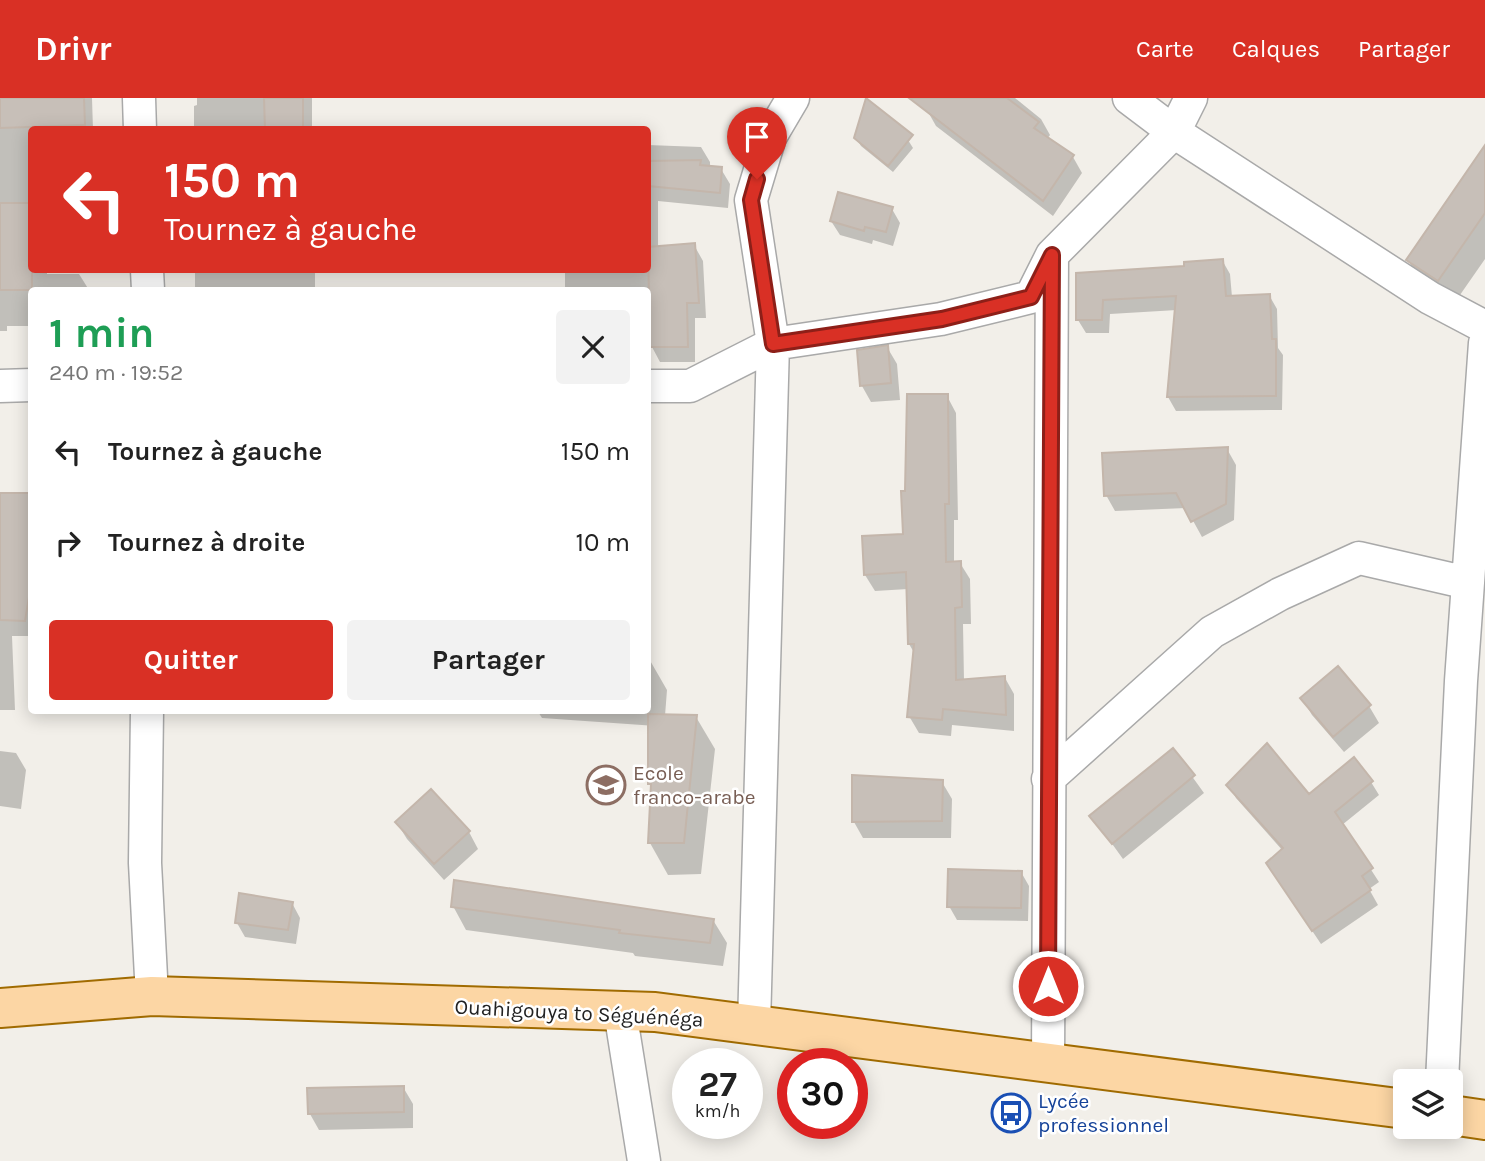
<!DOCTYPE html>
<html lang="fr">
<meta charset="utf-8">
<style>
:root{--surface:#fff;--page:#f2f2f2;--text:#222;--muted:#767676;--accent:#d93025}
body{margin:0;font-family:Karla,sans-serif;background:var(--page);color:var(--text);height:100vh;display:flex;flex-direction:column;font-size:26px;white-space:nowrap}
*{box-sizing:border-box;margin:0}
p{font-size:23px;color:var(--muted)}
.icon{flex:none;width:38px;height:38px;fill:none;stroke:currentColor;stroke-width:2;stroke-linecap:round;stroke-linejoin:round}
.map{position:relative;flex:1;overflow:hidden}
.sheet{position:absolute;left:28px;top:189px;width:623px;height:427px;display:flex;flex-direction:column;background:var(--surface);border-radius:7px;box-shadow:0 4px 18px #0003}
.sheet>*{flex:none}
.top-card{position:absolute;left:28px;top:28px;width:623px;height:147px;border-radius:7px;box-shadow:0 4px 18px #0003;background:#d93025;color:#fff;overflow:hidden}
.buttons{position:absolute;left:1393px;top:971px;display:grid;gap:14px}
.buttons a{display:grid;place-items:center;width:70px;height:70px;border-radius:7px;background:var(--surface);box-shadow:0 4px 18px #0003;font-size:35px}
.speed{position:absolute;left:672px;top:950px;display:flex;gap:14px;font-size:35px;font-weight:700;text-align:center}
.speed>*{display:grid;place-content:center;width:91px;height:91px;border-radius:50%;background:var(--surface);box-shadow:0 4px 18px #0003;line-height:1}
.speed small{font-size:18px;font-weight:400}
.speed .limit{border:10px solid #d22;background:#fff;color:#111}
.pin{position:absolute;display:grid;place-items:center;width:60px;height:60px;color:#fff;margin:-72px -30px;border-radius:50% 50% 50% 0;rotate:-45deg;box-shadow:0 0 7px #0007}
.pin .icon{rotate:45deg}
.me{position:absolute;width:77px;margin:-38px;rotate:0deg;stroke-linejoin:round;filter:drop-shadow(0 0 5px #0008)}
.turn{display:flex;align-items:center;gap:24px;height:147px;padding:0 21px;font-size:32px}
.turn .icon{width:91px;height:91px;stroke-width:2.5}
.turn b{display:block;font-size:49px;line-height:60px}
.round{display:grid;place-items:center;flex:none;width:74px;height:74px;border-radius:7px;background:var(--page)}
.headline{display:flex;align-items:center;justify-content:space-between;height:119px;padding:0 21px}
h1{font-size:42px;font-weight:700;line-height:52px;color:#1e9e55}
.primary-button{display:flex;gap:14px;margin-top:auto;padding:14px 21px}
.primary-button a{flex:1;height:80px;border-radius:7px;background:var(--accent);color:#fff;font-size:28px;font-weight:700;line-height:80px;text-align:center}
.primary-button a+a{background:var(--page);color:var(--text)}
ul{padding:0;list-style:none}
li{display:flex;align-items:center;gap:21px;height:91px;padding:0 21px}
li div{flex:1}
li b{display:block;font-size:26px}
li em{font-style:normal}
header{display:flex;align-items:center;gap:42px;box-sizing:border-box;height:98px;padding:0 35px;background:var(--accent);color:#fff}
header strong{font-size:33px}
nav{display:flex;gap:38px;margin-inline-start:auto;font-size:24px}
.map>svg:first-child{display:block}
</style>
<header>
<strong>Drivr</strong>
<nav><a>Carte</a><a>Calques</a><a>Partager</a></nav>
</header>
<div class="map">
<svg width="1485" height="1063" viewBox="0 0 1485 1063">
<rect width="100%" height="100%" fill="#f2efe9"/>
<path fill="#0003" d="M0,0H92L93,32H32V172H47V176H79L89,192H32V228H7V233H0Z
M197,0H312V32H194V8L197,7Z
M937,0H1015L1041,21L1050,37L1047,41L1073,59L1082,75L1053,118L936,28L927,12Z
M856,40L908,42L913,50L893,74L861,48Z
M648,47L701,49L710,64V70L721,71L730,86L728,110L658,103V150L694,147L703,163L706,220H695V264H660L652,249L648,192H565V172H648Z
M1485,70V161L1453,207L1422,187L1408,162Z
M892,111L900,125L893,148L873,142L872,146L840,137L831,123Z
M1222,162L1230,176L1232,199L1269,197L1277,211L1278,250L1283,257L1282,312L1176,313L1168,299L1177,212L1110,216L1109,235H1086L1078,222V176L1186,170Z
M195,172H356V175H315V192H195Z
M887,249L897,266L900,302L871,304L862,288Z
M947,298L956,315L958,422H954V465H960L970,481L971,526H963L964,583L1005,580L1014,596V633L952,627L951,638L919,635L909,618L915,556L909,546L908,491L875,493L865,477L904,438L906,395Z
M1227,351L1236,367L1234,422L1202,439L1186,410L1115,413L1106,397Z
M0,396H29L32,401V538H12L15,612H0Z
M648,559L667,592L665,618L696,619L715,651L701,776L668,777L650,745L656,628L542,620L537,612H648Z
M1302,600L1369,608L1379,625L1344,654L1312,617Z
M1173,652L1204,695L1123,761L1092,718Z
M0,653L16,655L26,672L21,711L0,708Z
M942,684L952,701L951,740H863L854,724Z
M1371,684L1379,697L1342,727L1379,784L1369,791L1378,807L1321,846L1276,779L1283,753L1236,700L1229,687L1309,698Z
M431,694L469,734L478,751L444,782L407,741L397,725Z
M1021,774L1029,788L1028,823L957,822L949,808Z
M292,805L300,820L296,846L245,839L237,825Z
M453,808L713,822L727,845L723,868L635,858L633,855L466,832Z
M403,989L413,1006V1030L319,1032L310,1016Z"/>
<path fill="#c7bfb8" stroke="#c4b6ab" stroke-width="2" d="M0,0H84L85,27L0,30Z
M264,0H303V32H265Z
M866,0L913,37L888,68L854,40Z
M909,0H1007L1039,24L1034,30L1074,57L1043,103Z
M1485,47V115L1438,183L1406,162Z
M701,62L700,67L722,69L720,95L648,88V63Z
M838,94L893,109L886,134L865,129L864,133L830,123Z
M0,105H32V192H0Z
M695,145L699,205H687L688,249H650L648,149Z
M1223,161L1226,198L1270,196L1272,241H1276V298L1167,299L1176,198L1103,202L1102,222H1076V175L1184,168V164Z
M888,247L891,285L860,288L857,252Z
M907,296H948L949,406H945L946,464L961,463L962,509L955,510L956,582L1005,578L1006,617L943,611L942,622L907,619L914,546H908L906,474L864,477L862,438L903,436L901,393H905Z
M1228,349L1226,406L1191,424L1176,395L1104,398L1102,355Z
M0,395H30L29,499L25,523L0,522Z
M1338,568L1371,607L1333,639L1300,600Z
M648,616L697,617L684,745H648L651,686H648Z
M1267,645L1309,696L1354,659L1373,683L1335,714L1373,770L1362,778L1371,792L1312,833L1266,765L1283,750L1226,687Z
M1173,650L1195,677L1112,746L1089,718Z
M852,677L943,682L942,723L852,724Z
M431,691L470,733L434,766L395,724Z
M948,771L1022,773L1021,810L947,809Z
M454,782L714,821L710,845L619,835L620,832L451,809Z
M239,795L293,804L288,832L235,825Z
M404,988V1014L308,1016L307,990Z"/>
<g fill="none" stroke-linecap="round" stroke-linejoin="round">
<defs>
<path id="minor" d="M139,0L140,32
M1129,0L1174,34L1430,200L1485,229
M147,172L148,192
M0,288L32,287
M648,288H690L773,246L941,221L1031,199L1052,157L1174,34L1191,0
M147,612L145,765L152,898
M1048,681L1212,534L1280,496L1359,460L1468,485
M620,913L644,1063
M754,927L773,246L751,102L770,39L793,0
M1048,965L1052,157
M1442,984L1461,583L1485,245"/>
<path id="major" d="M0,910L152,898L655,914L1405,1011
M1451,1017L1485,1022"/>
</defs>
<use href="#minor" stroke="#a9a9a9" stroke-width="35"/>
<use href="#major" stroke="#a06b00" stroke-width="42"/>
<use href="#minor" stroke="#fff" stroke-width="32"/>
<use href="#major" stroke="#fcd6a4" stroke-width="38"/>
</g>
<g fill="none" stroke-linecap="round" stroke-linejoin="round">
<defs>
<path id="route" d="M757,81L751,102L773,246L942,221L1031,199L1052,157L1048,888"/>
</defs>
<use href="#route" stroke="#8d1f18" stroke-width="18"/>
<use href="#route" stroke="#d93025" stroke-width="12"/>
</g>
<defs>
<symbol id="school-ring" viewBox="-11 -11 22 22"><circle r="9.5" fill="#fff" stroke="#8d6e63" stroke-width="1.5"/><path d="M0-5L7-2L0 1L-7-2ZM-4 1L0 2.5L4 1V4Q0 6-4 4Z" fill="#8d6e63"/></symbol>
<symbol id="bus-ring" viewBox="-11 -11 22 22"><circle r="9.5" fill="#fff" stroke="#1a4fb4" stroke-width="1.5"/><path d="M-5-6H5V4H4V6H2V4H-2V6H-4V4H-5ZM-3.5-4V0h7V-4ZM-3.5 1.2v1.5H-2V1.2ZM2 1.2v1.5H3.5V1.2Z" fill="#1a4fb4"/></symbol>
</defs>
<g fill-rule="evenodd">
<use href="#school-ring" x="584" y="665" width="44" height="44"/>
<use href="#bus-ring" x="989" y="993" width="44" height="44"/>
</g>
<g text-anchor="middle" stroke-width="5" stroke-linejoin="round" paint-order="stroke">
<g font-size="21" fill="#785e54" stroke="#fff" text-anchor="start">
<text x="633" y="682">Ecole<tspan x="633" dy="24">franco-arabe</tspan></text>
</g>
<g font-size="21" fill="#222" stroke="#fff">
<text transform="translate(579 915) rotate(3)" y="7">Ouahigouya to Séguénéga</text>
</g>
<g font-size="21" fill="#164399" stroke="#fff" text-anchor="start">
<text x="1038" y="1010">Lycée<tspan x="1038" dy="24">professionnel</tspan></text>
</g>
</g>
</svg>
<div class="buttons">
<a><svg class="icon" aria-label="layers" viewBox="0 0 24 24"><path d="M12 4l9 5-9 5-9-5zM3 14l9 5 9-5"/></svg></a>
</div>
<div class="speed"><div>27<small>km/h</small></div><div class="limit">30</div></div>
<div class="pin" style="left:757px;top:81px;background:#d93025"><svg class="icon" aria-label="arrive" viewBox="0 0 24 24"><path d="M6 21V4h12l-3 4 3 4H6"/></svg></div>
<svg class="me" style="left:1048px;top:888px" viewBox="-20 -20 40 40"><circle r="17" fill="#d93025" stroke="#fff" stroke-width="3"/><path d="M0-11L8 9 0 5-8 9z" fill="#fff"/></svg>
<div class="top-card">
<div class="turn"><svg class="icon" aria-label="left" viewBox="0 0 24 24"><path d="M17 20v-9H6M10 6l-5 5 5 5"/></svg><div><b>150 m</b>Tournez à gauche</div></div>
</div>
<section class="sheet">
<div class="headline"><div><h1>1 min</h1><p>240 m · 19:52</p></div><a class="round"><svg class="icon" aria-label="close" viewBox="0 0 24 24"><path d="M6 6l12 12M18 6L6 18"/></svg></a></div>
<ul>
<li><svg class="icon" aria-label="left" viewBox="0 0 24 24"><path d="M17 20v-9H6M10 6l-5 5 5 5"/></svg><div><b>Tournez à gauche</b></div><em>150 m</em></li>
<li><svg class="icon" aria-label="right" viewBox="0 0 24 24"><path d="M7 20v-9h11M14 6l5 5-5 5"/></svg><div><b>Tournez à droite</b></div><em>10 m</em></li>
</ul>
<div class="primary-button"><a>Quitter</a><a>Partager</a></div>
</section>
</div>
